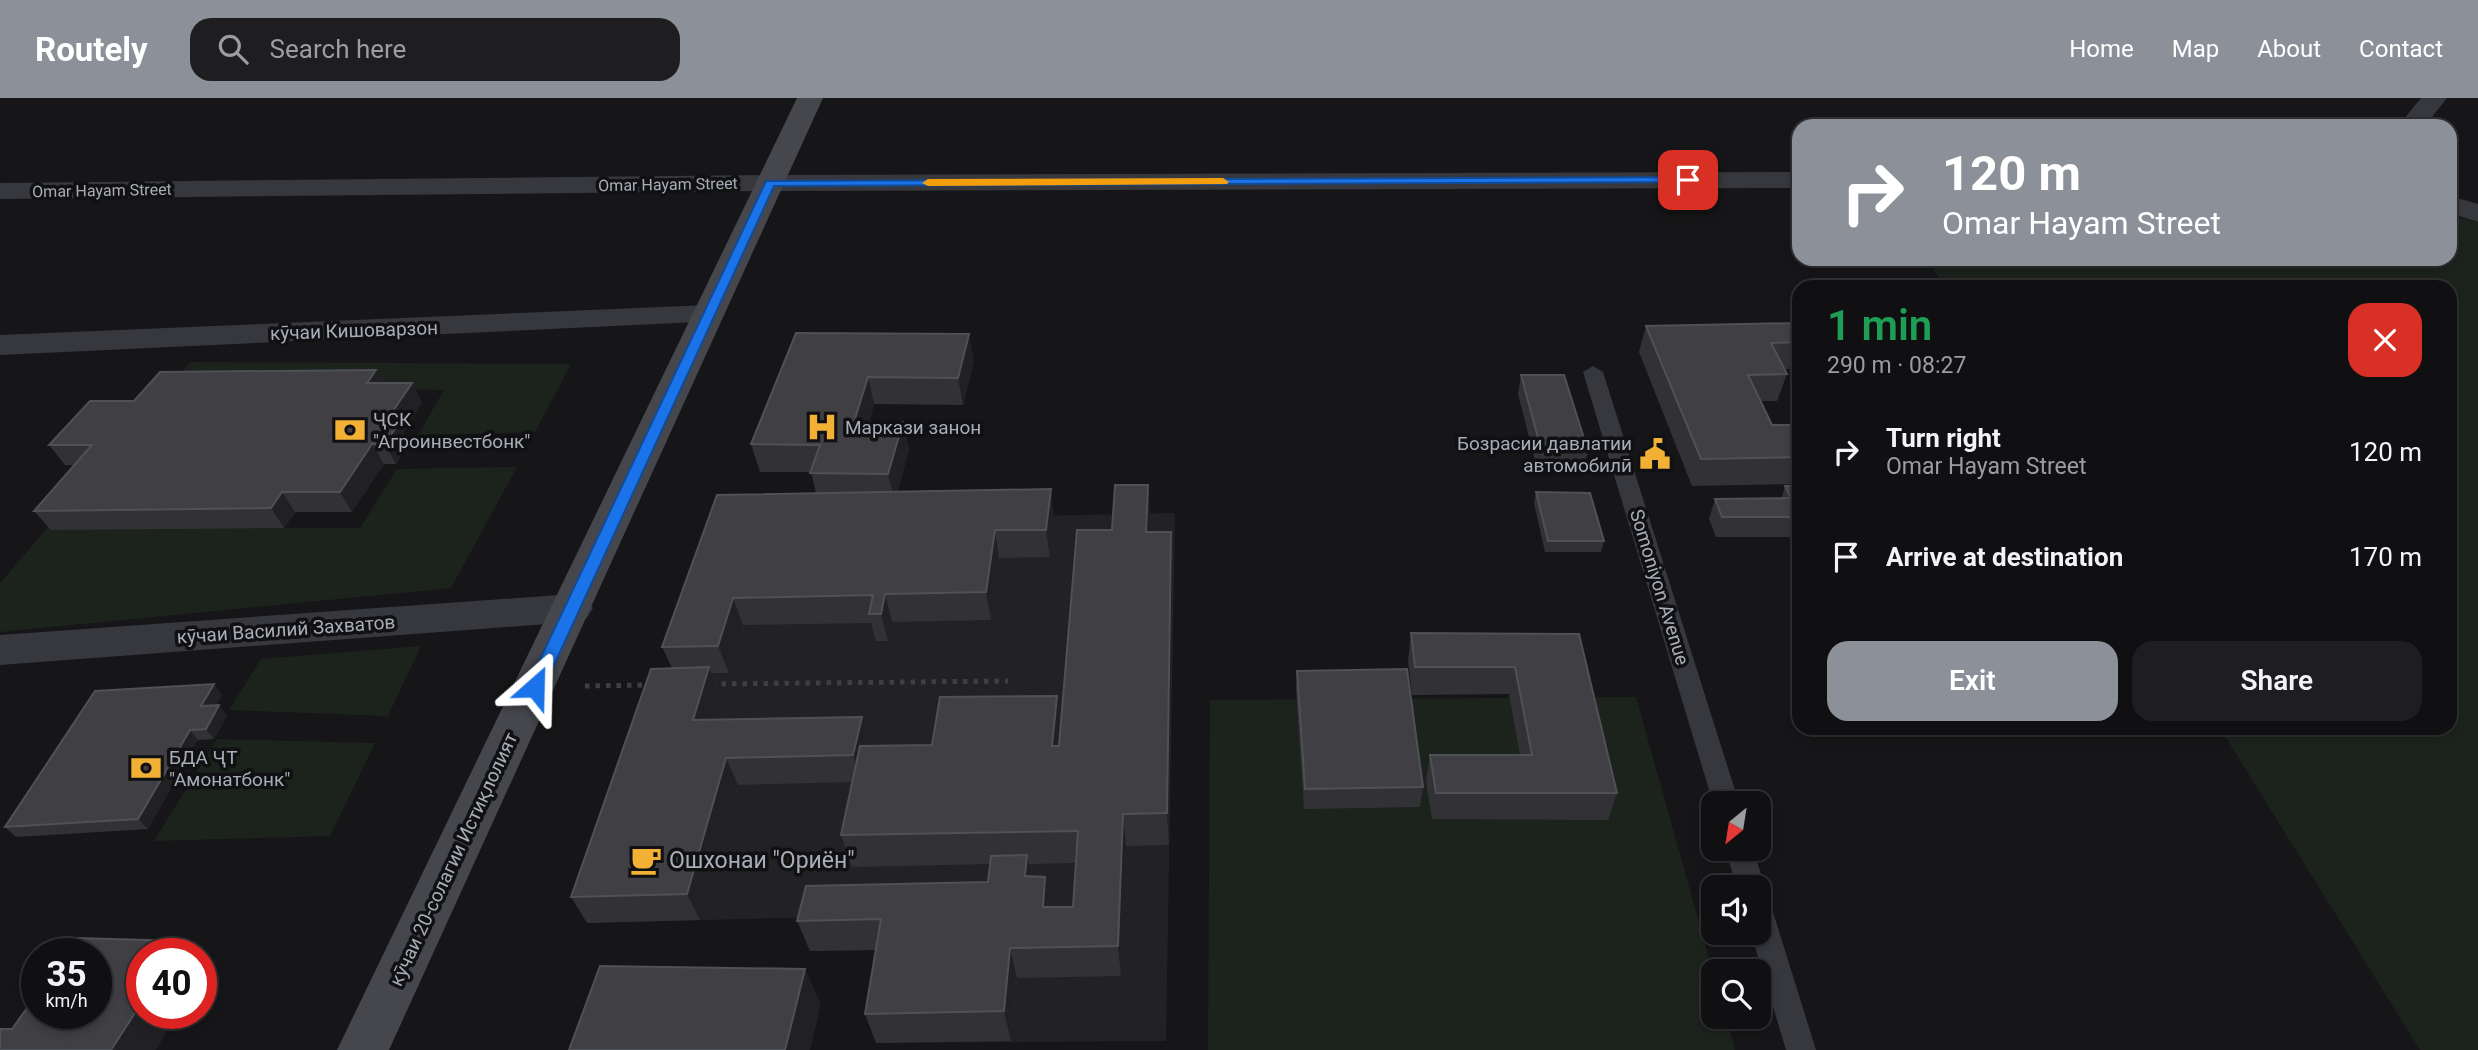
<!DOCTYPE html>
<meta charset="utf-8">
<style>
:root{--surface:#101012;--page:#1e1e20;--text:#f1f3f6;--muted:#9c9d9f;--line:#303032;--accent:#8c9099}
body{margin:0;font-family:Roboto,sans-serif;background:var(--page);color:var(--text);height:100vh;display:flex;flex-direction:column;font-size:26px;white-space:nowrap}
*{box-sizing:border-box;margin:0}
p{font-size:23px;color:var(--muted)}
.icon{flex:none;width:38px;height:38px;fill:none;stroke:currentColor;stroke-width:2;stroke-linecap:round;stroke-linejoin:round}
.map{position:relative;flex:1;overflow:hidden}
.details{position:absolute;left:1792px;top:182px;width:665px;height:455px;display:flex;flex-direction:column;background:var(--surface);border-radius:21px;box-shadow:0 4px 10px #0003,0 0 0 2px var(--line)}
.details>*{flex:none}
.top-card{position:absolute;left:1792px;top:21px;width:665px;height:147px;border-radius:21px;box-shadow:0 4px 10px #0003,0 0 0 2px var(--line);background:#8c9099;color:#fff;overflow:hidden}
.needle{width:46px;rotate:210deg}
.fabs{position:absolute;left:1701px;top:693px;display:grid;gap:14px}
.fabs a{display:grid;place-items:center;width:70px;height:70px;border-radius:14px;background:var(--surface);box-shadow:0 4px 10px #0003,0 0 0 2px var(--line);font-size:35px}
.speed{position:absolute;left:21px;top:840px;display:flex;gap:14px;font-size:35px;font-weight:700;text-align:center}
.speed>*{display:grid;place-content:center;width:91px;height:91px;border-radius:50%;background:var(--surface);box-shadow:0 4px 10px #0003,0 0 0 2px var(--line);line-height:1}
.speed small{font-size:18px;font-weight:400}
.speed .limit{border:10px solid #d22;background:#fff;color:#111}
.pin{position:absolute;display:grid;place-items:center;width:60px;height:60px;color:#fff;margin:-30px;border-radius:14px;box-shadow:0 4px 10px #0006}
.me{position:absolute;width:77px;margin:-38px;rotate:25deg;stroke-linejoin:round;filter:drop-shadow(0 0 5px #0008)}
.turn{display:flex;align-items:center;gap:24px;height:147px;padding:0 35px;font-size:32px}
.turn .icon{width:91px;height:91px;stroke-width:2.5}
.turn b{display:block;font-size:49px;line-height:60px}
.round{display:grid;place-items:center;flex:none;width:74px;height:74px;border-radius:21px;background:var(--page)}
.summary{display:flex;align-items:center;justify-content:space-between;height:119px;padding:0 35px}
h1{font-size:42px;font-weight:600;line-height:52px;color:#1e9e55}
.button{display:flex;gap:14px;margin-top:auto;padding:14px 35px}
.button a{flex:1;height:80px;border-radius:21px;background:var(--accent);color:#fff;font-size:28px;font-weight:600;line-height:80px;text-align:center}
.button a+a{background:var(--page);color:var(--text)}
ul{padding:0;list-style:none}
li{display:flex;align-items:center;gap:21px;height:105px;padding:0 35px}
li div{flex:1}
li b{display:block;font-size:26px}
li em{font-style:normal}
header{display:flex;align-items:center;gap:42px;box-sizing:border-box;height:98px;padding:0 35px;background:var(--accent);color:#fff}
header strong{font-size:33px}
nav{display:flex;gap:38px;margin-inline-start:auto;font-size:24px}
.search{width:490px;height:63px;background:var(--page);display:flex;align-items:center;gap:18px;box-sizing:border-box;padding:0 24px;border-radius:21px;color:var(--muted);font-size:26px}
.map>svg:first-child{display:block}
</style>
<header>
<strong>Routely</strong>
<div class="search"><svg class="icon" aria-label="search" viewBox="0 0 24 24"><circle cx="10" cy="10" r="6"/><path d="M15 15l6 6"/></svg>Search here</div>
<nav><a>Home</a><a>Map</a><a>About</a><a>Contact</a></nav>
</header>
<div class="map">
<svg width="2478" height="952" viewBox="0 0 2478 952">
<rect width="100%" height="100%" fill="#161618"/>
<path fill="#222225" d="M1175,415L1166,943L876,945L892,852L810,853L818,819L587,825L726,424Z"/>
<path fill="#1c231d" d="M2450,116L2478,125V952H2420L2220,630H2450V189H1945L1927,161H2450Z
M190,264L571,266L535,334L418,337L444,292L387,291L284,430H360L397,371L517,369L451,490L0,534V485Z
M421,548L388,618L229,612L261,561Z
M1636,599L1713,874V919H1726L1735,952H1208L1210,602Z
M217,641L375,645L330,738L154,743Z"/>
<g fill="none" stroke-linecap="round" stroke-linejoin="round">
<path stroke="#3d3f44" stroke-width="5" stroke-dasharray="4.5 6" stroke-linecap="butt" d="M711,586L1008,583
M585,588L650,587"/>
<path fill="#37383d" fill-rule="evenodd" d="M1593,268L1603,274L1739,705H1713L1583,274Z
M1725,751H1753L1765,789L1761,798L1759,789H1737Z
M1759,802L1769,805L1773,814L1816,952H1786L1751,835H1759Z"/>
<path fill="#37383d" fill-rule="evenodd" d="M2421,0H2447L2425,28H2398Z
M1799,74V90L770,93L0,101V85L770,77Z
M2450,98L2478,106V124L2450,115Z
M708,207L719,209L724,216L719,223L0,257V237Z
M573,496L587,500L593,510L587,520L573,524L0,567V537Z"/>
<path fill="#45474d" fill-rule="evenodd" d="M797,0H823L389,952H337Z"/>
</g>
<path fill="#323236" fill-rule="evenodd" d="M1799,225V271H1784L1787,276L1777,303H1760L1772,327H1799V386L1692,388L1639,254L1646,228Z
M796,235L974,263L963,307L874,306L869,324H903L909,351L898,393L1054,418L1050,459L999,460L991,522L892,524L888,543H876L871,525L743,527L729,575H712L720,596L713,621L870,646L869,648L932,647L1061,625L1112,432L1148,387L1150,420L1149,434H1171L1173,466L1169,747L1126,748L1121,878L1017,880L1011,943L876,945L865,916L876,852L810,853L797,823L988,784L990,766L852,769L841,737L852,684L738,687L700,822L587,825L571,799L672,570L662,549L816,395L811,374H760L751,346ZM1076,765L1073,809H1051L1045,779L1031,778L1028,766Z
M1521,277L1588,353L1583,373L1538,374L1518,296Z
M383,285H412L422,305L403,335L409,346L396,366H384L352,414H295L284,430L51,432L34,413L74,367H65L49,347L134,303Z
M1785,388H1799V439H1716L1709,421L1715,401H1781Z
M1536,394L1604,443L1601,454H1545L1534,405Z
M1411,535L1579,536L1617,695L1608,722L1432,721L1426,684L1430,657H1520L1509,596L1412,597L1408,563Z
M1297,573L1423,689L1420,709L1304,711L1296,592Z
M214,586L222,597L216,607H219L227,618L214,641L198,642L148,731L16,739L5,729Z"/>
<path fill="#212124" d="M969,236L974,263L963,307L958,280Z
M376,272L387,291L367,285Z
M868,279L874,306L860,351L854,324Z
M412,285L422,305L403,335L409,346L396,366L385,346L384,326Z
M903,324L909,351L895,404L888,376Z
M372,346L384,366L352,414L340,394Z
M1148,387L1150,420L1148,467L1146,434Z
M1051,391L1054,418L1050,459L1046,432Z
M282,394L295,414L284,430L271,410Z
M995,432L999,460L991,522L986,494Z
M1171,434L1173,466L1169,747L1167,715Z
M885,496L892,524L888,543L881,516Z
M733,500L743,527L729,575L718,548Z
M709,569L720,596L705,649L693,622Z
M214,586L222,597L210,618L201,608Z
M1057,598L1061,630L1057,680L1052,648Z
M219,607L227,618L214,641L206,631Z
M862,619L870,646L862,684L853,657Z
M190,632L198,642L148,731L138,721Z
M726,660L738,687L700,822L687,796Z
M1123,716L1126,748L1121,878L1118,848Z
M1027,757L1033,789L1025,778Z
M1045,779L1051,810L1043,809Z
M181,843L194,856H173Z
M1010,850L1017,880L1011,943L1004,913Z
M201,863L207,869L201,878Z
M805,871L821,906L810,952H785Z
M142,904V915H178L156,952H111Z"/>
<path fill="#3f3f44" stroke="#4f5156" stroke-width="2" d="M1799,225V244L1771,245L1787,276L1748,277L1772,327H1799V359L1701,361L1646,228Z
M796,235L969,236L958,280L868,279L854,324H903L888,376L810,375L820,347L751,346Z
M376,272L367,285H412L384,326H398L385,346H372L340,394H282L271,410L34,413L92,347H49L90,303H134L160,274Z
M1521,277H1564L1588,353L1542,354Z
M1115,387H1148L1146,434H1171L1167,715L1123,716L1118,848L1010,850L1004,913L865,916L881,821L797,823L806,788L988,784L991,758L1027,757L1025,778L1045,779L1043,809H1073L1078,733L841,737L860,648L932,647L940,599L1057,598L1052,648H1059L1077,432H1112Z
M1785,388H1799V419H1722L1715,401L1791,400Z
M1051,391L1046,432H995L986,494L885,496L881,516H869L873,497L733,500L718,548L662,549L717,397Z
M1536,394L1590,395L1604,443H1548Z
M1411,535L1579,536L1617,695H1436L1430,657H1532L1515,569H1415Z
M709,569L693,622L862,619L853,657L726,660L687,796L571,799L651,571Z
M1407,571L1423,689L1305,691L1297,573Z
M214,586L201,608L219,607L206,631L190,632L138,721L5,729L95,593Z
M77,840L181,843L173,856H142V904L111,952H0V931H12L37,896V915H96V856H65Z
M600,868L805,871L785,952H569Z"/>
<path fill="#1a73e8" stroke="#114b97" stroke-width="2" d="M1688,79L1692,80V84L774,88L544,589L535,595L527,589L766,83Z"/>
<path fill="#f59e0b" d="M1223,80L1229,84L1227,86L928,88L922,85L928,81Z"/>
<defs>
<symbol id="hospital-bare" viewBox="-9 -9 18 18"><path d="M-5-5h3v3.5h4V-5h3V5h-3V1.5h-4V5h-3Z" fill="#f2b134" stroke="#111113" stroke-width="2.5" paint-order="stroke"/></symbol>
<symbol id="bank-bare" viewBox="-9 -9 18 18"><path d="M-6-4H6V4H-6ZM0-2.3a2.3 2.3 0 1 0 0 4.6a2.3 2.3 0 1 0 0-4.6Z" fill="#f2b134" stroke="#111113" stroke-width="2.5" paint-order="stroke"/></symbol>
<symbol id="civic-bare" viewBox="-9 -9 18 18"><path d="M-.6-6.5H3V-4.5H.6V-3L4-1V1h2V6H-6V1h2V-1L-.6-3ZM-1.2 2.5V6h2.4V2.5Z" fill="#f2b134" stroke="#111113" stroke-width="2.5" paint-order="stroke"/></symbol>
<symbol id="cafe-bare" viewBox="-9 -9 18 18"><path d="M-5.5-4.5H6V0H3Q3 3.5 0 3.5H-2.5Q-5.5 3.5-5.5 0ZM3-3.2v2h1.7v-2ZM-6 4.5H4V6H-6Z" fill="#f2b134" stroke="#111113" stroke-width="2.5" paint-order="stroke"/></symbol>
</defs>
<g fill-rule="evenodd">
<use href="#hospital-bare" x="800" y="307" width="44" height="44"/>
<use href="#bank-bare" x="328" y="310" width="44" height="44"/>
<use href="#civic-bare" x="1633" y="334" width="44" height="44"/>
<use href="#bank-bare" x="124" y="648" width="44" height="44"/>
<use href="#cafe-bare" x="624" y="740" width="44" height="44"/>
</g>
<g text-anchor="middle" stroke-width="7" stroke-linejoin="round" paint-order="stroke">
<g font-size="16" fill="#a8adb8" stroke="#111113">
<text transform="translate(668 86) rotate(-1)" y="6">Omar Hayam Street</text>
<text transform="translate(102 92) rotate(-1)" y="6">Omar Hayam Street</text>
</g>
<g font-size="19" fill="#a8adb8" stroke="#111113">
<text transform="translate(354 232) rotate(-2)" y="7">кӯчаи Кишоварзон</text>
<text transform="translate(1660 489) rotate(73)" y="7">Somoniyon Avenue</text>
<text transform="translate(286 531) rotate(-4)" y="7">кӯчаи Василий Захватов</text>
<text transform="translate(453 761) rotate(-65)" y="7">кӯчаи 20-солагии Истиқлолият</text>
</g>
<g font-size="19" fill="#a8adb8" stroke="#111113" text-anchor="start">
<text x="373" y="328">ҶСК<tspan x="373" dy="22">"Агроинвестбонк"</tspan></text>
<text x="845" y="336">Маркази занон</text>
<text x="1632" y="352" text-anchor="end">Бозрасии давлатии<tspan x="1632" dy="22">автомобилӣ</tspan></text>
<text x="169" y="666">БДА ҶТ<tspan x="169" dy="22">"Амонатбонк"</tspan></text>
</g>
<g font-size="23" fill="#a8adb8" stroke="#111113" text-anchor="start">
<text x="669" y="770">Ошхонаи "Ориён"</text>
</g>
</g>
</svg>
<div class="fabs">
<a><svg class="needle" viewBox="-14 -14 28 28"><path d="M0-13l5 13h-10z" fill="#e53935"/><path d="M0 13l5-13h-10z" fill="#9c9d9f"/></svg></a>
<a><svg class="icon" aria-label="sound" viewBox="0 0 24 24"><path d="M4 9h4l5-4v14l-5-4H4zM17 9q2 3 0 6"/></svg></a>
<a><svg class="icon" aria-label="search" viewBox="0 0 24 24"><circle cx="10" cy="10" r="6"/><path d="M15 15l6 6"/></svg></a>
</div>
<div class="speed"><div>35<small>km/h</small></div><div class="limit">40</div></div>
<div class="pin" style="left:1688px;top:82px;background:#d93025"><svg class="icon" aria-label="arrive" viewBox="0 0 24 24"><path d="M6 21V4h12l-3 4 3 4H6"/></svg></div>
<svg class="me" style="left:535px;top:589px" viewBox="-20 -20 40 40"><path d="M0-17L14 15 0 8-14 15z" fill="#1a73e8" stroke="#fff" stroke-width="4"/></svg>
<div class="top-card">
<div class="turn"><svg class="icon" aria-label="right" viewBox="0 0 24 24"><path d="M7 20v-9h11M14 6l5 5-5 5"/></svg><div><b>120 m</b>Omar Hayam Street</div></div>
</div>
<section class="details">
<div class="summary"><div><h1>1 min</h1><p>290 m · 08:27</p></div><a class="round" style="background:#d93025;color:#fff"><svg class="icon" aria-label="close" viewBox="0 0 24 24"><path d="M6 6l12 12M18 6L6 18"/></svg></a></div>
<ul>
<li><svg class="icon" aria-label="right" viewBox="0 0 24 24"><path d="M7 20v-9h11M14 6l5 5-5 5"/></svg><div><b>Turn right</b><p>Omar Hayam Street</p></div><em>120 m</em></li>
<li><svg class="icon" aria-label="arrive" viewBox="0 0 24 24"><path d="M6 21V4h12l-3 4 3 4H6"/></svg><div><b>Arrive at destination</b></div><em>170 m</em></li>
</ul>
<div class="button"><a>Exit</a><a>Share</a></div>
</section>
</div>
